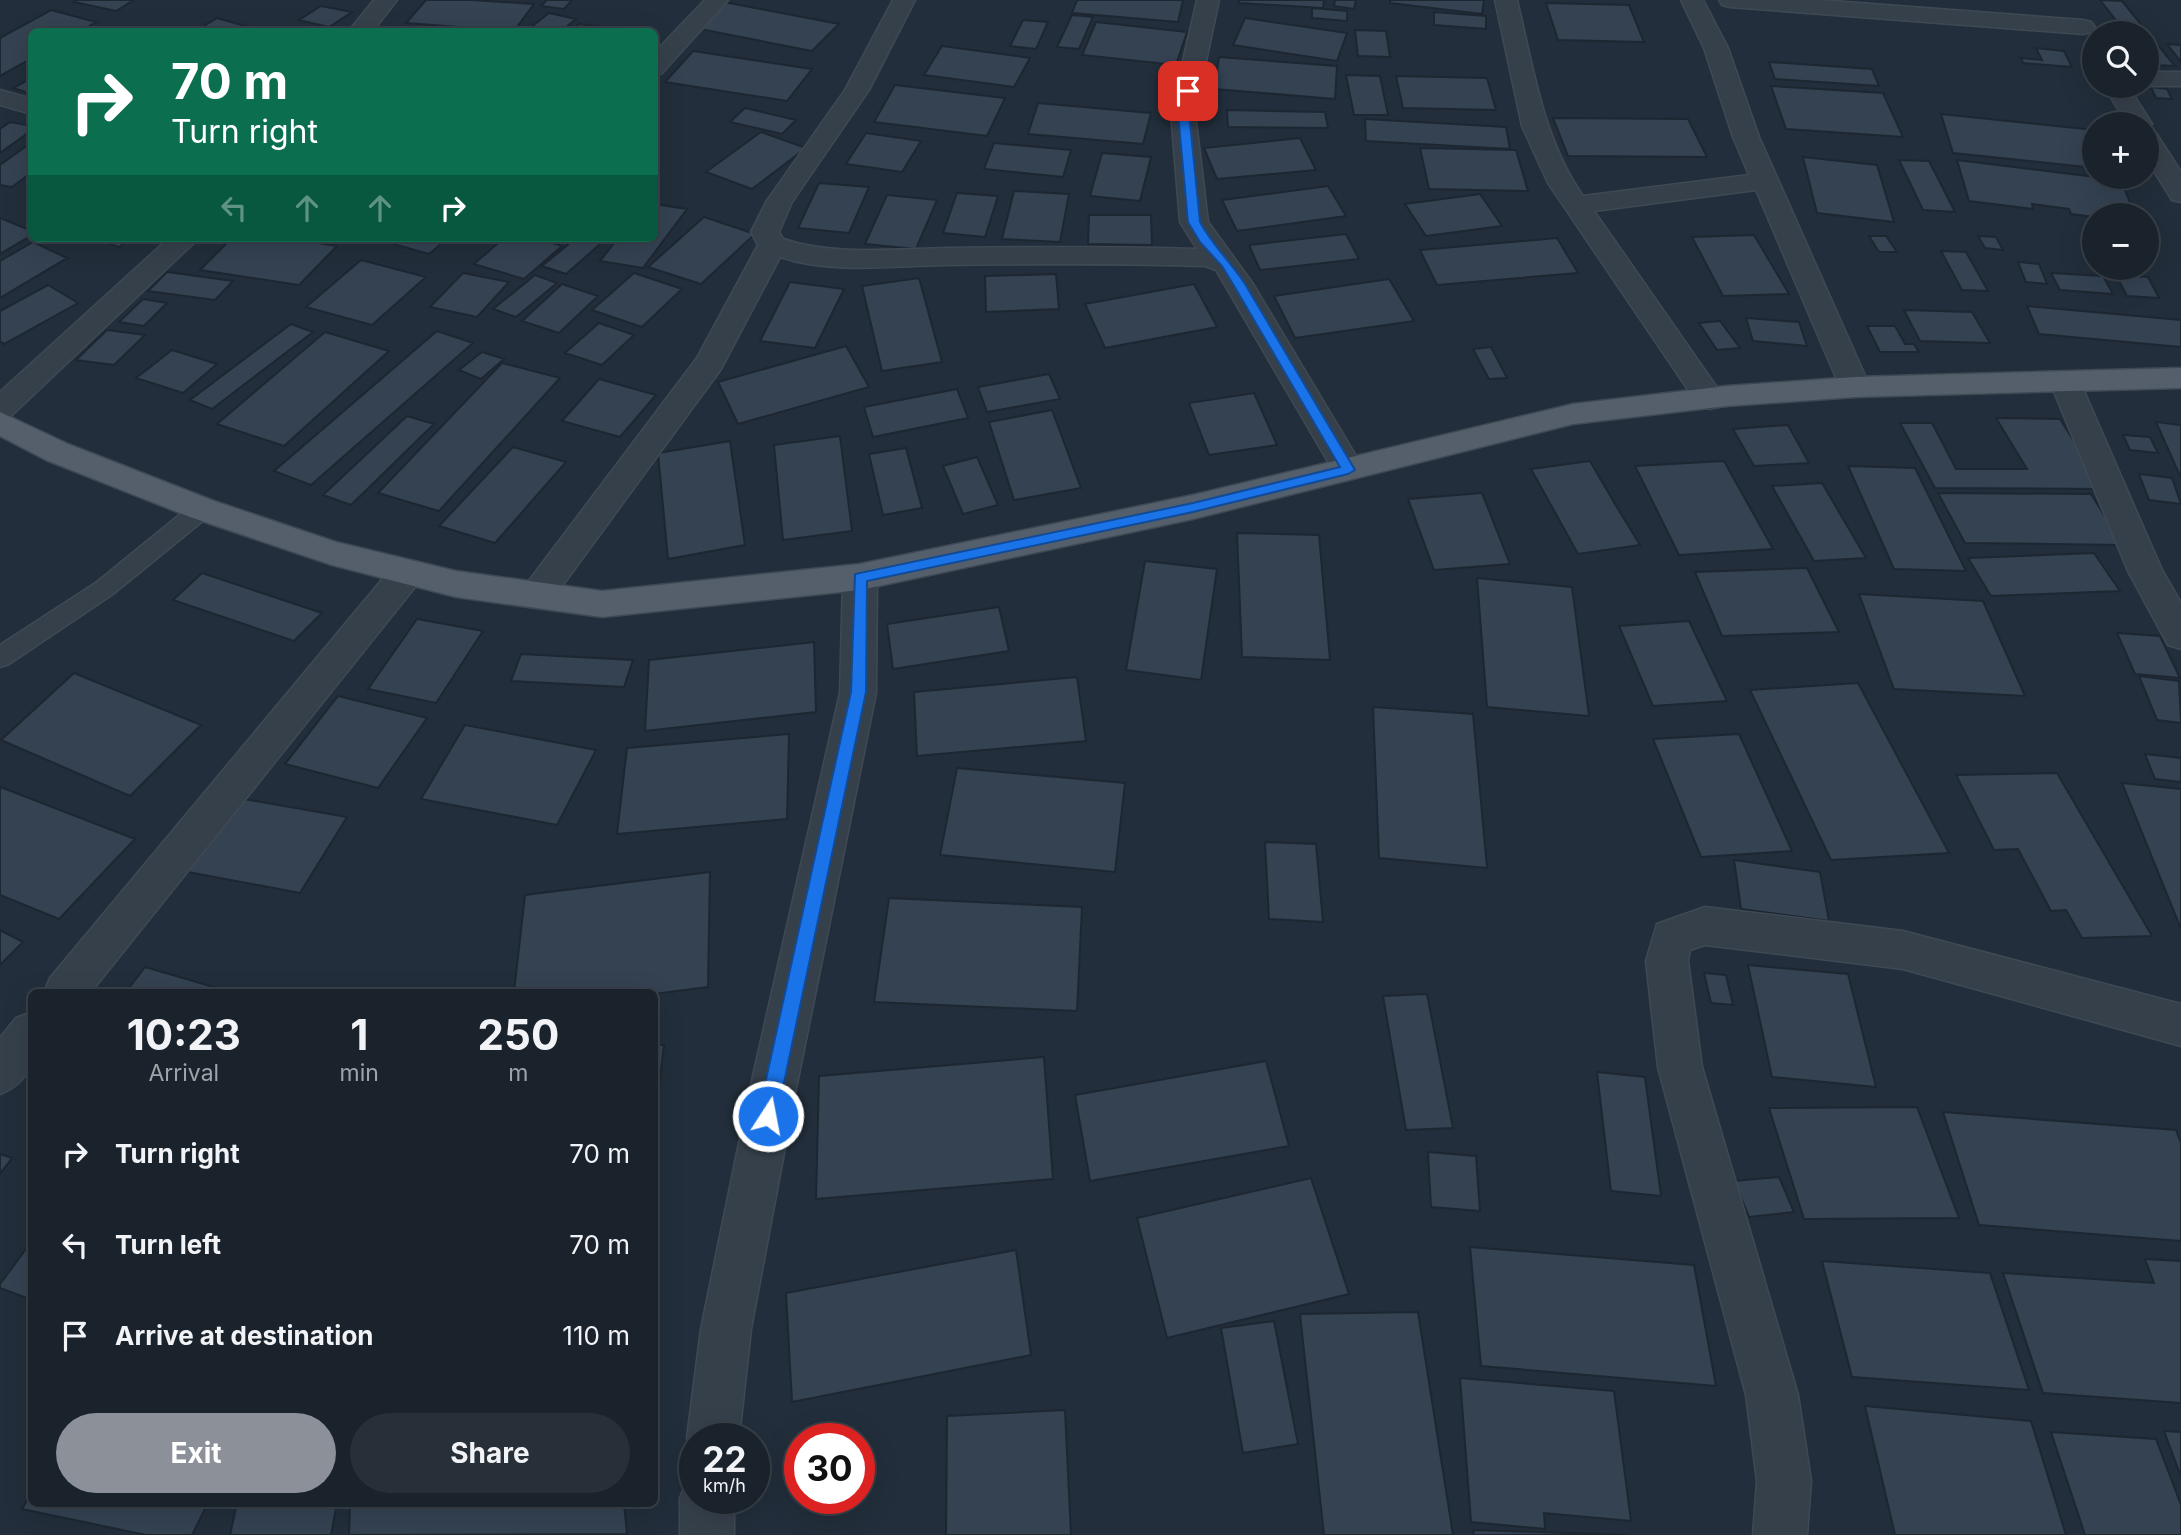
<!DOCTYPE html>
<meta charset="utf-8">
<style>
:root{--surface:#1a222c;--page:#272f38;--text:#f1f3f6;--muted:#9fa4a9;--line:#383f48;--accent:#8c9099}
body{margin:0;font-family:Inter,sans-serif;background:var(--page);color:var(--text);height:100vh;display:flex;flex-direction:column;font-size:26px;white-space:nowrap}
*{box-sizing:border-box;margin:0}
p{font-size:23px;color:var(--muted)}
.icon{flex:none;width:38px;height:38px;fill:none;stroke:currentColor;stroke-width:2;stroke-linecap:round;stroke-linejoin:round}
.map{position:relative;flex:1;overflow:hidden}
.drawer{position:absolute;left:28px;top:989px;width:630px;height:518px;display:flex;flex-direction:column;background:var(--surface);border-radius:10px;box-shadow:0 7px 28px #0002,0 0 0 2px var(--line)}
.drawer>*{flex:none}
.top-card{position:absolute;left:28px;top:28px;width:630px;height:214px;border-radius:10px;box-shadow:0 7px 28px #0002,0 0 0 2px var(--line);background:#0b6e4f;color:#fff;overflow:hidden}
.buttons{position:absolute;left:2082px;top:21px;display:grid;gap:14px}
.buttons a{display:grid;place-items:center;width:77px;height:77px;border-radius:50%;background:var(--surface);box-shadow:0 7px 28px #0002,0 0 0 2px var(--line);font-size:35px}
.speed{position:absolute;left:679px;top:1423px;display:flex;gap:14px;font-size:35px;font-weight:700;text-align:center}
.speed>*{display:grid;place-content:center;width:91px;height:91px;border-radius:50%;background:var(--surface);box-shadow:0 7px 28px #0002,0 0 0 2px var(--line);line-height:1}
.speed small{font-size:18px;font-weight:400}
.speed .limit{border:10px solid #d22;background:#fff;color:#111}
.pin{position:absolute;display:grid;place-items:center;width:60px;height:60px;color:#fff;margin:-30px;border-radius:14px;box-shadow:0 4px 10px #0006}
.me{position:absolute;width:77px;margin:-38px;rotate:11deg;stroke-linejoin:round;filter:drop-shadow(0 0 5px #0008)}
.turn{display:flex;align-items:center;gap:24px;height:147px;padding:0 28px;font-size:32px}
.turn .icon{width:91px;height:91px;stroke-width:2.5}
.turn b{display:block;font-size:49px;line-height:60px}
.lanes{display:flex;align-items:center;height:66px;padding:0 28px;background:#0003;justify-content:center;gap:35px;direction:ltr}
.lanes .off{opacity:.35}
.eta{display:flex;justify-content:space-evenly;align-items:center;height:119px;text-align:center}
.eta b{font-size:42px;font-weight:700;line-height:49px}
.action{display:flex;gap:14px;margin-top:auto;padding:14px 28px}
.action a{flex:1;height:80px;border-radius:42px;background:var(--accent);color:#fff;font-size:28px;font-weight:700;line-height:80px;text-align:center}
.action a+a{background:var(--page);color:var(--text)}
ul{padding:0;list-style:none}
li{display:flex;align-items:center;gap:21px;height:91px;padding:0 28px}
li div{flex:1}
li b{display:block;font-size:26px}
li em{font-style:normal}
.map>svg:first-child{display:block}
</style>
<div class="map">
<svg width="2181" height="1535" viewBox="0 0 2181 1535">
<rect width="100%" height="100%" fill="#222e3b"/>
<path fill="#344252" stroke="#1d2732" stroke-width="2" d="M77,0H134L116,11L74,2Z
M426,0H472L534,4L514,31L406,23Z
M547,0H572L564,9L541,6Z
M1077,0H1183L1178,22L1072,13Z
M1239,0H1324L1323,8L1239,3Z
M1335,0H1356L1354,9L1334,6Z
M1390,0H1484L1482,14L1390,3Z
M2100,0L2122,1L2175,66L2152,65L2147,60V33H2126Z
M724,2L839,24L812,51L695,28Z
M1546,3L1629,5L1644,42L1558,40Z
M321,6L352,12L329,27L299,20Z
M1312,8L1347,11V21L1312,18Z
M51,10L96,22L79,32H32V58L0,76V38Z
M1434,12L1486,16V29L1434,25Z
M549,13L576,19L560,32H525Z
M1072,15L1093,17L1079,49L1057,47Z
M217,18L266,32H194Z
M1245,18L1347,33L1337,61L1233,45Z
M1023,20L1048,22L1036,49L1010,46Z
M1096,22L1187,32L1176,65L1082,55Z
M579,24L635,32H572Z
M1355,30L1386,31L1390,57L1358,56Z
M2167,44L2181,45V62Z
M942,46L1030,58L1014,87L924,75Z
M2036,48L2064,51L2072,67L2023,63L2021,58L2042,60Z
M693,51L812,69L787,101L665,82Z
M1219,57L1337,66L1335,99L1214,89Z
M1769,62L1872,69L1879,86L1775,79Z
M1346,75L1380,76L1388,115H1354Z
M1396,76L1487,78L1496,110L1403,108Z
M32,78V94L13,88Z
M895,85L1005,98L987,136L874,122Z
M1771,86L1883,93L1903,137L1786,129Z
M2151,87L2167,89L2172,99L2156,98Z
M1038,103L1151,113L1143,144L1028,134Z
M745,108L796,120L782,134L730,122Z
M1227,110L1325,112L1328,128L1228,127Z
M1941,114L2095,130V168L1953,153Z
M1553,118L1688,119L1707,157L1568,156Z
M1365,119L1506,127L1510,149L1366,141Z
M10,122L32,126V130L0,153V129Z
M761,132L806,148L752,189L706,172Z
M866,133L921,141L902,172L846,164Z
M1300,138L1316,170L1217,179L1204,148Z
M32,142V172L12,187L0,185V165Z
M994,143L1071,150L1063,177L984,169Z
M1420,148L1516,150L1528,191L1429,189Z
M1102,153L1151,157L1140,201L1090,196Z
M1803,157L1877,165L1894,222L1817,213Z
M1899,160L1929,161L1955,212L1923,210Z
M1957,160L2121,180L2135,215H2095V217L2071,214L2069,209L2032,204L2033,209L1969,201Z
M819,183L869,187L849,233L798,228Z
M1328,186L1346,216L1237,231L1222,200Z
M1014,191L1069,194L1060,242L1002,239Z
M957,193L998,196L985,237L943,233Z
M1480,194L1502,226L1426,236L1405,204Z
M887,195L937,200L916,249L865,244Z
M654,204L687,209L643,268L600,261L618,238H654Z
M1089,215H1151L1152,245L1088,244Z
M704,217L755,234L701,284L648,267Z
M0,218L32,231V235L0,254Z
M1346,234L1359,259L1260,270L1249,245Z
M1754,235L1789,294L1723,296L1692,237Z
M1869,236H1886L1897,252H1879Z
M1978,236L1996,237L2003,250L1985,248Z
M90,238H131L119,247Z
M232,238H286L337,246L299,285L200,270Z
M372,238H448L429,254Z
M504,238H536L562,246L524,279L474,264Z
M576,238H607L566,274L542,266Z
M1557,238L1578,273L1437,285L1420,250Z
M33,242L67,258L0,298V261Z
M1941,251L1966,252L1988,291L1962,290Z
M361,260L426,277L372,325L306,307Z
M2018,262L2039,264L2047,284L2026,282Z
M167,272L233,281L215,300L148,291Z
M463,273L509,282L477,317L430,307Z
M634,273L682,289L642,327L592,310Z
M2051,273L2103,276L2113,294L2060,290Z
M1056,274L1059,309L986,312L985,276Z
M535,275L557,283L516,317L493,309Z
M2116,275L2148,277L2159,298L2127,296Z
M919,278L942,362L882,371L862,286Z
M1389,279L1414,321L1295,338L1274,296Z
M790,282L844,289L815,348L760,341Z
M562,284L598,296L559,333L522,321Z
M1194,284L1217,327L1105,348L1085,304Z
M48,285L78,303L4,344L0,341V311Z
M143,299L167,303L144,326L119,322Z
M2027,306L2181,320V347L2039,334Z
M1904,310L1972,312L1990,343L1920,341Z
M1746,318L1799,322L1807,346L1753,341Z
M1720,321L1740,348L1717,350L1699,323Z
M599,323L634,335L602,365L565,353Z
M291,324L313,332L212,409L190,400Z
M1867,326H1895L1905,344H1914L1919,352H1880Z
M107,330L145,335L114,365L76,360Z
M437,331L473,343L311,485L274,471Z
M325,332L389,351L284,446L217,424Z
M846,346L869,387L738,424L718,382Z
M1491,347L1507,378L1489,379L1473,349Z
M172,350L217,364L183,393L136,378Z
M482,352L504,359L481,379L459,370Z
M502,363L560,378L439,511L378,493Z
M1049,374L1060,399L987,412L978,387Z
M599,379L656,395L620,437L562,421Z
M957,389L968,418L873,437L864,407Z
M1254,393L1277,445L1209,455L1189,403Z
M1052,410L1081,488L1014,500L989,422Z
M407,416L434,424L351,505L323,495Z
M1996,418L2060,419L2104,489L1935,488L1900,423H1932L1956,469H2027Z
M2156,422L2181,425V478Z
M1788,425L1809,463L1754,466L1733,429Z
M2123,435L2150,437L2158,453L2130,450Z
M840,436L852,531L783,540L774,445Z
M730,441L745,545L668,559L658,453Z
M513,447L566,462L495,543L439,526Z
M906,448L922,508L883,515L869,454Z
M977,457L998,505L963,514L943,466Z
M1590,461L1615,504L1640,545L1578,554L1531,469Z
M1724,461L1773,549L1679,555L1635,466Z
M1848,466L1915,468L1966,571L1894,569Z
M2139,474L2172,478L2181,504L2149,500Z
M1822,483L1866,558L1814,561L1772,486Z
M1482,493L1510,564L1434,570L1408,499Z
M1938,493L2091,494L2123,545L1965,543Z
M1237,533L1319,535L1330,660L1242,657Z
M2094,553L2120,591L1991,596L1968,558Z
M1145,561L1217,569L1201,680L1126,670Z
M1807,568L1839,632L1722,636L1695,572Z
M202,573L322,613L294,641L173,600Z
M1477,578L1572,587L1589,716L1487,707Z
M1859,594L1983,601L2025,696L1894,689Z
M999,607L1009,651L893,669L887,624Z
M417,619L483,631L436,703L368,689Z
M1689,621L1727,701L1653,706L1619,626Z
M2117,633L2160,636L2180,678L2135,674Z
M814,642L816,712L645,731L649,660Z
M521,654L633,660L624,687L511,681Z
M74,673L201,725L130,796L1,740Z
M2139,676L2179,681L2181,723L2157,720Z
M1077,677L1086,741L917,756L914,692Z
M1858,683L1949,853L1831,860L1750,690Z
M338,696L427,718L378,788L285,764Z
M1373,707L1473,714L1487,868L1379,858Z
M465,725L596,750L557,825L421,799Z
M789,734L787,819L617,834L627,748Z
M1739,734L1792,851L1701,857L1653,739Z
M2145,754L2181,758V782L2155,779Z
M957,768L1125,783L1115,872L940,855Z
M2057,773L2152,936L2082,938L2066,910L2051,911L2018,849L1994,850L1956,775Z
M2122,783L2181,789V929Z
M0,787L135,839L59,919L0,895Z
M238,798L347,817L300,893L188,872Z
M1265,842L1316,844L1323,922L1269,919Z
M1734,860L1820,872L1829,921L1741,909Z
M710,872L708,987L654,994L514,992L525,895Z
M889,898L1082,907L1077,1011L874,1002Z
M0,930L23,942L0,965Z
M1748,965L1848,974L1876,1087L1772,1077Z
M145,967L231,992H126Z
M1704,973L1726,975L1733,1005L1711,1003Z
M1427,994L1453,1128L1406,1130L1383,996Z
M654,1045H664L654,1130Z
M1044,1057L1053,1179L816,1199L819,1076Z
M1266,1061L1289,1146L1090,1181L1075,1095Z
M1597,1072L1645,1077L1661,1196L1611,1191Z
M1917,1107L1959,1218L1804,1219L1769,1108Z
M1943,1112L2176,1130L2181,1143V1241L1979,1225Z
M1428,1152L1476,1156L1480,1211L1431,1207Z
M0,1154L12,1158L0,1174Z
M1779,1177L1794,1212L1749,1217L1734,1181Z
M1311,1178L1349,1294L1167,1338L1137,1218Z
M32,1241V1300L0,1288V1284Z
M1470,1247L1694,1265L1716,1386L1481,1366Z
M1016,1250L1031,1355L792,1402L786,1293Z
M2145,1259L2181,1261V1403L2043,1393L2003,1273L2154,1283Z
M1822,1261L1990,1273L2029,1390L1852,1377Z
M1418,1312L1453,1535H1324L1300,1314Z
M1274,1321L1298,1444L1243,1453L1221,1328Z
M1460,1378L1614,1391L1631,1521L1544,1513L1545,1529L1471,1522Z
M1865,1406L2031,1421L2066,1535H1895Z
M1065,1410L1071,1535H946L947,1416Z
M2164,1431L2181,1432V1477Z
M2051,1432L2156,1439L2181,1505V1535H2085Z
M32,1492V1503H208L192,1535H146L22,1509Z
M237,1503H337L331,1535H230Z
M350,1503H624L627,1534L349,1535Z
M1473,1530L1630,1535H1474Z"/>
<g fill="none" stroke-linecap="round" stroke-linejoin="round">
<defs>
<path id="lane" d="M202,501L210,503L213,509L210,515L113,594L9,664L0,667V645L97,582L194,503Z"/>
<path id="street" d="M374,0H397L372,32H348Z
M705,0H728L662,73L654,75V53Z
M893,0H915L869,90L792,202L779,232L783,239C834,256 893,249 947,248C1030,247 1114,246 1197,249L1180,222L1171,113L1197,0H1219L1195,113L1208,222L1253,284L1359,461L1364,469L1359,477L1348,480L1337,477L1216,270L1205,266C1118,263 1031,264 944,265C891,266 831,274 780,257L721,369L549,604L537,608L525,604L520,595L525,586L697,358L758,245L751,232L766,202L845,90Z
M1495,0H1517C1533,67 1543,139 1583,196L1749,175L1733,137L1704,48L1681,0H1703L1728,48L1759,137L1870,387L1866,394L1855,397L1844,394L1840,387L1756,190L1594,211L1725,399L1721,406L1710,409L1699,406L1548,183L1522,126Z
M1719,0H1819L2083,20L2091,22L2095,27L2091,32L2083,34L1730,7L1722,5Z
M2147,72H2181V86H2145H2147Z
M2104,86H2128L2152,124L2148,129L2147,124H2127Z
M0,90L32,99V114L0,105Z
M2147,130L2156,133L2181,172V202L2172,200L2147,160Z
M169,238H199L11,416L0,419V392Z
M2065,372L2076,375L2080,382L2162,570L2181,603V649L2168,645L2128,571L2050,382L2054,375Z
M407,560L419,564L424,573L419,582L91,992H44L50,978L395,564Z
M860,564L872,568L877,577L876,693L796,1089L751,1329L739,1438H695V1457L687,1438L701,1329L750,1089L840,693L843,577L848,568Z
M1705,907L1903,931L2181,1004V1046L1903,969L1705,945L1690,950L1688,961L1702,1067L1798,1395L1811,1481L1807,1535H1753L1757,1481L1746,1395L1658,1067L1646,961L1657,924Z
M32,1012C32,1049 40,1078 0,1094V1038L16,1018Z
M695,1476V1498H734V1535H680V1498L688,1479Z"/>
<path id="primary" d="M2181,368V388L1855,397L1727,406L1573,424L1193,519L860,590L602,617L456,597L332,565L190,517L46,460L0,436V412L68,444L214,501L336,542L456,571L602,591L860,564L1193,495L1573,404L1727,386L1855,377Z"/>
</defs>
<use href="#lane" stroke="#3f4954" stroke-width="3"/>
<use href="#street" stroke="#3f4954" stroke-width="3"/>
<use href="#primary" stroke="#3f4954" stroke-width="3"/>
<use href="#lane" fill="#36404b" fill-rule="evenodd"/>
<use href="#street" fill="#36404b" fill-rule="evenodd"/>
<use href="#primary" fill="#545f6b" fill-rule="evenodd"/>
</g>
<path fill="#1a73e8" stroke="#114b97" stroke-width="2" d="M1188,88L1193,91L1189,113L1200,222C1212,245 1231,262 1245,284L1355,470L1348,474L1193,512L867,581L866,692L777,1116L774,1123L768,1125L761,1123L758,1116L851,692L855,574L1193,503L1340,467L1233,284L1222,266L1200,242L1188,222L1178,113L1183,91Z"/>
</svg>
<div class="buttons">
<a><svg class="icon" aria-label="search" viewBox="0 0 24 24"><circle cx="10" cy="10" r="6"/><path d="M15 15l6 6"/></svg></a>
<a>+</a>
<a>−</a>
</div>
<div class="speed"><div>22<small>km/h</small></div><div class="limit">30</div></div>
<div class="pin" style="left:1188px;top:91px;background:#d93025"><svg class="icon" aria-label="arrive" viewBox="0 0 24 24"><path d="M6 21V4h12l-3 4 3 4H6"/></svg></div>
<svg class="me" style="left:768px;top:1116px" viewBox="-20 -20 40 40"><circle r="17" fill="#1a73e8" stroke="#fff" stroke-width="3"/><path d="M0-11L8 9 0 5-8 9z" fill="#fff"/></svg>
<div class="top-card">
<div class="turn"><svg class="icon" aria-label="right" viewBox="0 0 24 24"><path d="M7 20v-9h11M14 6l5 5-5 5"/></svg><div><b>70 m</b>Turn right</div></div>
<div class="lanes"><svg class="icon off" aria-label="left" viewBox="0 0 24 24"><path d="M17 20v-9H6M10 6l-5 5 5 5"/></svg><svg class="icon off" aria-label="ahead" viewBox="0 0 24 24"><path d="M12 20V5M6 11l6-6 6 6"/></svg><svg class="icon off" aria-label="ahead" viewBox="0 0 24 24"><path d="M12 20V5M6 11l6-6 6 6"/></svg><svg class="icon" aria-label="right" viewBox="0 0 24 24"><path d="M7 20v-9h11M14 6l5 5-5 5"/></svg></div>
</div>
<section class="drawer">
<div class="eta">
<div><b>10:23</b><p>Arrival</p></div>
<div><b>1</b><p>min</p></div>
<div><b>250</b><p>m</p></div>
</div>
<ul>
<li><svg class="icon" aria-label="right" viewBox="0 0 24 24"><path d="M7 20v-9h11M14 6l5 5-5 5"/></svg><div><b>Turn right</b></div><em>70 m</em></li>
<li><svg class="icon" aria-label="left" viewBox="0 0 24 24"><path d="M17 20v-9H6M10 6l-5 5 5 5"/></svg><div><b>Turn left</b></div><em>70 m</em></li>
<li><svg class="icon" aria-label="arrive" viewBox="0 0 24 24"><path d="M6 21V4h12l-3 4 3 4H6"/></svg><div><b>Arrive at destination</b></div><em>110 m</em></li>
</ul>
<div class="action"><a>Exit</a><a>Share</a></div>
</section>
</div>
